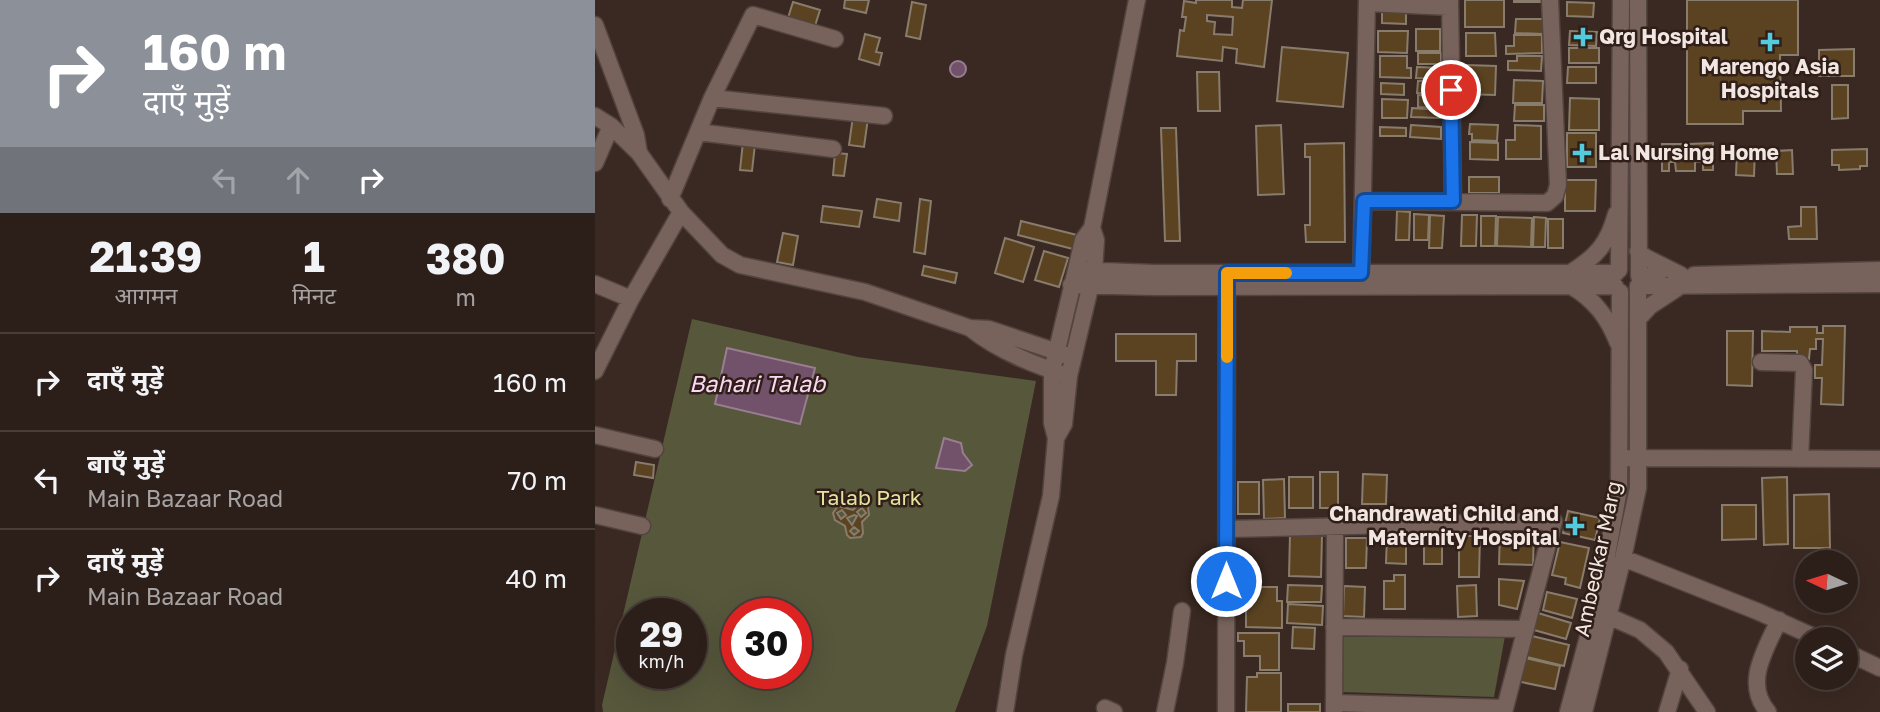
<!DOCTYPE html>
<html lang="hi">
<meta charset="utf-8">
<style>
:root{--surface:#2c1f1a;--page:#382c27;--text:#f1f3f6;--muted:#a6a2a2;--line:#483d39}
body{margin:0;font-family:"Golos Text","Noto Sans Devanagari",sans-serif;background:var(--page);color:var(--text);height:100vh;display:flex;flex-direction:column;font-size:26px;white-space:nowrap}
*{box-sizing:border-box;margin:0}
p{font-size:23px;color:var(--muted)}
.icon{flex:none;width:38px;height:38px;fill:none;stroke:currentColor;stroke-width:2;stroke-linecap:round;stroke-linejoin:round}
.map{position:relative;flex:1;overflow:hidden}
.side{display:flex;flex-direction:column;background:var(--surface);width:595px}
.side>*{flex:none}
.hud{background:#8c9099;color:#fff;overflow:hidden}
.needle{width:46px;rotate:274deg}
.controls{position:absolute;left:1200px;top:550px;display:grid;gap:14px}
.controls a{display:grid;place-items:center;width:63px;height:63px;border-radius:50%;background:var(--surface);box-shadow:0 7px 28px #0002,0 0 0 2px var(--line);font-size:35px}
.speed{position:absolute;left:21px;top:598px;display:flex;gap:14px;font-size:35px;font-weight:700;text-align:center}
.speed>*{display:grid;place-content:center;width:91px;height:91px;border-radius:50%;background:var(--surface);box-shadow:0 7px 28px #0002,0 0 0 2px var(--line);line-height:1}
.speed small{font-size:18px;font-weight:400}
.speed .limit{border:10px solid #d22;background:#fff;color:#111}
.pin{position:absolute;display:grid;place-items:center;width:60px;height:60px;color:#fff;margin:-30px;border:4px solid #fff;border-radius:50%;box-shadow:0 2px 7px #0007}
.me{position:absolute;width:77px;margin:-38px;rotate:0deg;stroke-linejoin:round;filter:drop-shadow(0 0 5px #0008)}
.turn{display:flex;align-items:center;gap:24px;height:147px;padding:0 28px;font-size:32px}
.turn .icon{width:91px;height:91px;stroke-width:2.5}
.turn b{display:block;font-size:49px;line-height:60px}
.lanes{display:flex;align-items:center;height:66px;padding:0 28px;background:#0003;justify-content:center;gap:35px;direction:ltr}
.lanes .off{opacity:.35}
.eta{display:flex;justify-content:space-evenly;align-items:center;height:119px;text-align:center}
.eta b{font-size:42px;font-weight:700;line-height:49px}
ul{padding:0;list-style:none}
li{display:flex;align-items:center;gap:21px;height:98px;padding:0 28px;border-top:2px solid var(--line)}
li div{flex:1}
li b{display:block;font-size:26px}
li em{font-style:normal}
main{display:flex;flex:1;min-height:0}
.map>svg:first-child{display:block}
</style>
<main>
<section class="side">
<div class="hud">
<div class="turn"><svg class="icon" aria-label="right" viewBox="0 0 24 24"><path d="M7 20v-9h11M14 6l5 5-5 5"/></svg><div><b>160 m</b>दाएँ मुड़ें</div></div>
<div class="lanes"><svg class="icon off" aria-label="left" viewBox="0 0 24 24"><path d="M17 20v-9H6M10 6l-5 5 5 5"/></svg><svg class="icon off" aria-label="ahead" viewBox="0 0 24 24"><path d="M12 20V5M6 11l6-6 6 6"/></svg><svg class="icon" aria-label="right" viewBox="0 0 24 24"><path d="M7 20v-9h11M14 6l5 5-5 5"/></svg></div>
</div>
<div class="eta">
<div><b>21:39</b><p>आगमन</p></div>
<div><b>1</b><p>मिनट</p></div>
<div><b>380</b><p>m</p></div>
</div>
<ul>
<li><svg class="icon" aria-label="right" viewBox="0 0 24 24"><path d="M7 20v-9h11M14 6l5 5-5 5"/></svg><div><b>दाएँ मुड़ें</b></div><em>160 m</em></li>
<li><svg class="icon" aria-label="left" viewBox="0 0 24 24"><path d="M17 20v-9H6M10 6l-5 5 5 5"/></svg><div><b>बाएँ मुड़ें</b><p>Main Bazaar Road</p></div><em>70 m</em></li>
<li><svg class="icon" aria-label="right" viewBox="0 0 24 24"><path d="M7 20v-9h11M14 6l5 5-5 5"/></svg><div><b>दाएँ मुड़ें</b><p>Main Bazaar Road</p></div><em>40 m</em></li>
</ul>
</section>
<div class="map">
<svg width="1285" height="712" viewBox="0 0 1285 712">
<rect width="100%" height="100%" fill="#3a2922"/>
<path fill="#57573c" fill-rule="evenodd" d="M97,319L263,357L441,381L392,626L360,712H8L7,705ZM37,614H96V674H37ZM142,614H201V674H142Z
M910,636L899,697L746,692L748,637Z"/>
<path fill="#72516b" stroke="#987e8f" stroke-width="2" d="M355 69a8 8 0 1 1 16 0a8 8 0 1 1-16 0Z
M132,348L220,368L205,424L120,404Z
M349,438L366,443L368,453L377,465L370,471L341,468Z"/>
<path fill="#5b4322" stroke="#887c6c" stroke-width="2" fill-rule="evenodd" d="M250,0H274L271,13L249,8Z
M601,0H637V7L647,8L648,0H677L669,67L641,63L642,49L628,47L627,61L582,56L585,30L589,31L591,17H587L589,1L601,3ZM612,15L638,17L637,35L619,34L620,22L612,21Z
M870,0H909V27H870Z
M919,0H947V2H919Z
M1092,0H1203V55H1185L1186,111H1148V124H1092Z
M198,2L225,10L219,29L192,21Z
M317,2L331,5L325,39L311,36Z
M972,2L999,3L998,17L972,16Z
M787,8L811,9V24L787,23Z
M921,19H948V34L920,33Z
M821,29H845V51H821Z
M783,31H813L812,53L783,52Z
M975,31L1002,32L1001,46L974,45Z
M871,33H900L901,56H871Z
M270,34L285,38L281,52L287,53L284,65L264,59Z
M919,35H947V53L911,54V46H919Z
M687,47L753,53L748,107L682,101Z
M974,48H1004V63H974Z
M1259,49V76H1224V50Z
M823,53H846V64H823Z
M785,56H812V68H816V78L785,77Z
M922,56H947L946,71L913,70V61H922Z
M871,65L901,66L900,95L870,94Z
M822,67L845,68L844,79L821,78Z
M973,67H1001V83H972Z
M602,72H624L625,111H603Z
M919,80L948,81L947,103H918Z
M823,81H845V93H822Z
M786,83L809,84V95L786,94Z
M1237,85H1253V118L1237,119Z
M823,95L845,96L844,108L823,107Z
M975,98L1004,99V130H974Z
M787,99L813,100L812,118H787Z
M920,105H949V121H919Z
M817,108L845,110V118L816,117Z
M258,116L273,118L269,147L254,145Z
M875,124L903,125L902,141L877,140V134H874Z
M686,125L689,194L663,195L661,126Z
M816,125L846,127V139L815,137Z
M920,125L946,126V159H911V140H920Z
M785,127L811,128V136H785Z
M566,128H581L585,241H570Z
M972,133H1001V167H972Z
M148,142L160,144L157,171L145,170Z
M875,142L903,143V160L875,159Z
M749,143L750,242H711L710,225H715V157H710V144Z
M1118,143V170H1108V162H1100V171H1081L1080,162H1074V171H1067V144H1088V154H1095L1094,144Z
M1142,149H1160L1159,176L1141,175Z
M1272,149V166H1265V169L1244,170V165H1237V150Z
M1197,150L1198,174H1182L1181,151Z
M240,153L252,154L249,176L238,175Z
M874,177H904V193H874Z
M970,180H1001L1000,211H970Z
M282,199L306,203L304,221L279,217Z
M325,199L336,201L330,254L319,252Z
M228,206L267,211L264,227L226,222Z
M1206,207H1221L1222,239H1194L1193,227L1206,226Z
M802,211L815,212L814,240H801Z
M819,214L834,215L833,240H819Z
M835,215L849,216L847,248H834Z
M867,215H882L881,246H866Z
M886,216H901L900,246H886Z
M903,217L937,218L936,247L902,246Z
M939,217L951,218L950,247H938Z
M953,219H968V248H953Z
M426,221L482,235L478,249L423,235Z
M188,233L203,236L198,265L182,262Z
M410,238L439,247L428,282L400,273Z
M449,251L473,258L464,287L440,280Z
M329,266L362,273L360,283L327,275Z
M1228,326H1250L1248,405L1226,404L1227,378H1220V365H1227L1228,339H1221V349H1215L1214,359L1202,355V351H1167V331L1195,332V327H1222V333H1228Z
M1132,331H1158L1157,386L1132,385Z
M521,334H601V361H582L581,395H561V361H521Z
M41,462L59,465L58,478L39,475Z
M725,472H743V508H725Z
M768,474L792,475L791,504H767Z
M694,477H718V508H694Z
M1192,477L1193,544L1169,545L1167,478Z
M689,479L690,518L669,519L668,480Z
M643,482H664V514H643Z
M1234,494L1235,548H1199V495Z
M265,503L273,506L274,515L267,522L268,533L266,537L255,538L252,535L250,526L240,520L238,513L243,506L258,510ZM267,508L271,513L266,517L262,512ZM247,510L251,515L246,519L242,513ZM259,515L262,516L257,525L252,518ZM259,527L264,531L259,535L255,531Z
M1127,505H1161V539L1127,540Z
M973,511L1005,518L1000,540L968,533Z
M905,531L939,532L938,565L904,564Z
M695,534L727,535L726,577L694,576Z
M792,536L811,537V564L791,563Z
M829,536H847V564H829Z
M864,536H885L884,577H864Z
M751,538H772L771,568H751Z
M965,542L994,548L985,588L970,584L971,578L957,575Z
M799,575H810V609H789V581H799Z
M904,579L929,581L922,609L904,605Z
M693,585L727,586L726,602H692Z
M881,585L882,616L863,617L862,586Z
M749,586L770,587L769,617L748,616Z
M645,587H682V601H687V628L651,627V594H645Z
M952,592L982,599L977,618L948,610Z
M693,604L728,606L727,625L692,623Z
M943,613L976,623L971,639L939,630Z
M698,627L720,628L719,649L697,648Z
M643,633H684V670H665V656H649V641H643Z
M933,635L974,645L969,666L928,656Z
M926,657L965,666L960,689L921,681Z
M662,673H686V712H651L652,677H662Z
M693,704H725V712H693Z"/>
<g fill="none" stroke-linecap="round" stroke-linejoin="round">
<defs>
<path id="minor" d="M855,0L858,201
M1043,0L1044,276H1063
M772,3L855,7
M0,25L41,135L44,153
M117,98L158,15L240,39
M0,116L16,126L44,153L86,212L127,255L145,265L270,292L375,328L394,329L477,357
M103,132L238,149
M0,163L16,126
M75,199L117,98L289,116
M769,201L952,203L960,196L963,185L955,0
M1043,251L1050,257L1086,275
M481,270L488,240L497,228L542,0
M1024,270L1026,0
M975,273C1001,257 1013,244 1021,214
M1099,275L1285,270
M766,283L772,0
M0,284L36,299
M476,285L559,287L1020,286
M976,286C1000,300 1013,318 1023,343
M1043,319L1055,306L1084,287
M375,328C403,351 439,365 474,376L499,271L501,240L497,228
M1166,362L1205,363L1209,370L1205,459
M0,371L36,299L86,212
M0,435L60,449
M461,438L469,424L474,376
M1032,458L1285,459
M0,515L47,526
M632,529L959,521L909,712
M1028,558L1164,612L1224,639
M1013,616L1045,630L1071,652L1112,712
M739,627L931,629
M1251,652L1285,668
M739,703L910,708
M510,708L519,712
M410,712L419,655L456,496L461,438L457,423V371L481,270L559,273H1021
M570,712L580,663L587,611
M631,712L632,276
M739,712L740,526
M973,712L1006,588L1024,489L1025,292
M989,712L1028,558L1043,488V286L1285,284
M1072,712L1085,669
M1173,712C1148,683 1171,649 1184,620"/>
</defs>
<use href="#minor" stroke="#53443f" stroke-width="19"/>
<use href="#minor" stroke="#77635c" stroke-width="16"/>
</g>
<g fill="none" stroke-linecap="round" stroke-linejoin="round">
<defs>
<path id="route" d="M631,581L632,273H766L769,201H858L856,90"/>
</defs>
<use href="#route" stroke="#114b97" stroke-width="18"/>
<use href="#route" stroke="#1a73e8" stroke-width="12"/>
<path stroke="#f59e0b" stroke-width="12" d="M632,357V273H691"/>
</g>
<g fill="#53cbdc" stroke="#301f19" stroke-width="2.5">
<path d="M984.5 26.5h7v7h7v7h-7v7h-7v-7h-7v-7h7z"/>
<path d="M1171.5 31.5h7v7h7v7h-7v7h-7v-7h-7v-7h7z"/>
<path d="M983.5 142.5h7v7h7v7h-7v7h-7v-7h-7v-7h7z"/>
<path d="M976.5 515.5h7v7h7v7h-7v7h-7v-7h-7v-7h7z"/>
</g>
<g text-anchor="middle" stroke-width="5" stroke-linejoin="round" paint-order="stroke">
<g font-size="21" font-weight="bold" fill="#f2e6e2" stroke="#301f19" text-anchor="start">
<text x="1004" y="44">Qrg Hospital</text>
<text x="1175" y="74" text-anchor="middle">Marengo Asia<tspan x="1175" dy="24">Hospitals</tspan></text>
<text x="1003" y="160">Lal Nursing Home</text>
<text x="964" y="521" text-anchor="end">Chandrawati Child and<tspan x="964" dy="24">Maternity Hospital</tspan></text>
</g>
<g font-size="21" fill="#e3e39e" stroke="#301f19">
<text x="274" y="505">Talab Park</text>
</g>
<g font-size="21" fill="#f2e6e2" stroke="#301f19">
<text transform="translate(1003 559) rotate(-78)" y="7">Ambedkar Marg</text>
</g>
<g font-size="23" font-style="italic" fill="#fad7f2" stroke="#301f19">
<text x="162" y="392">Bahari Talab</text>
</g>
</g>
</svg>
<div class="controls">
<a><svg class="needle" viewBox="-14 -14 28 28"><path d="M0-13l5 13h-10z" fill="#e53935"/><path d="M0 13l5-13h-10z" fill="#a6a2a2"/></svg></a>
<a><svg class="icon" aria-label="layers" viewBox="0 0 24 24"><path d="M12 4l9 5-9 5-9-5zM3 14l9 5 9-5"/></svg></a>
</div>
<div class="speed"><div>29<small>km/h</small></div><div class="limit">30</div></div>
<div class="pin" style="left:856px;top:90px;background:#d93025"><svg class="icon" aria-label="arrive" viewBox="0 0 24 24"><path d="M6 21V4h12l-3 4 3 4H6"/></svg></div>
<svg class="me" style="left:631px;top:581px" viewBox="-20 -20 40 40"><circle r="17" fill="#1a73e8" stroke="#fff" stroke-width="3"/><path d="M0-11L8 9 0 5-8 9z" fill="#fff"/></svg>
</div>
</main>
